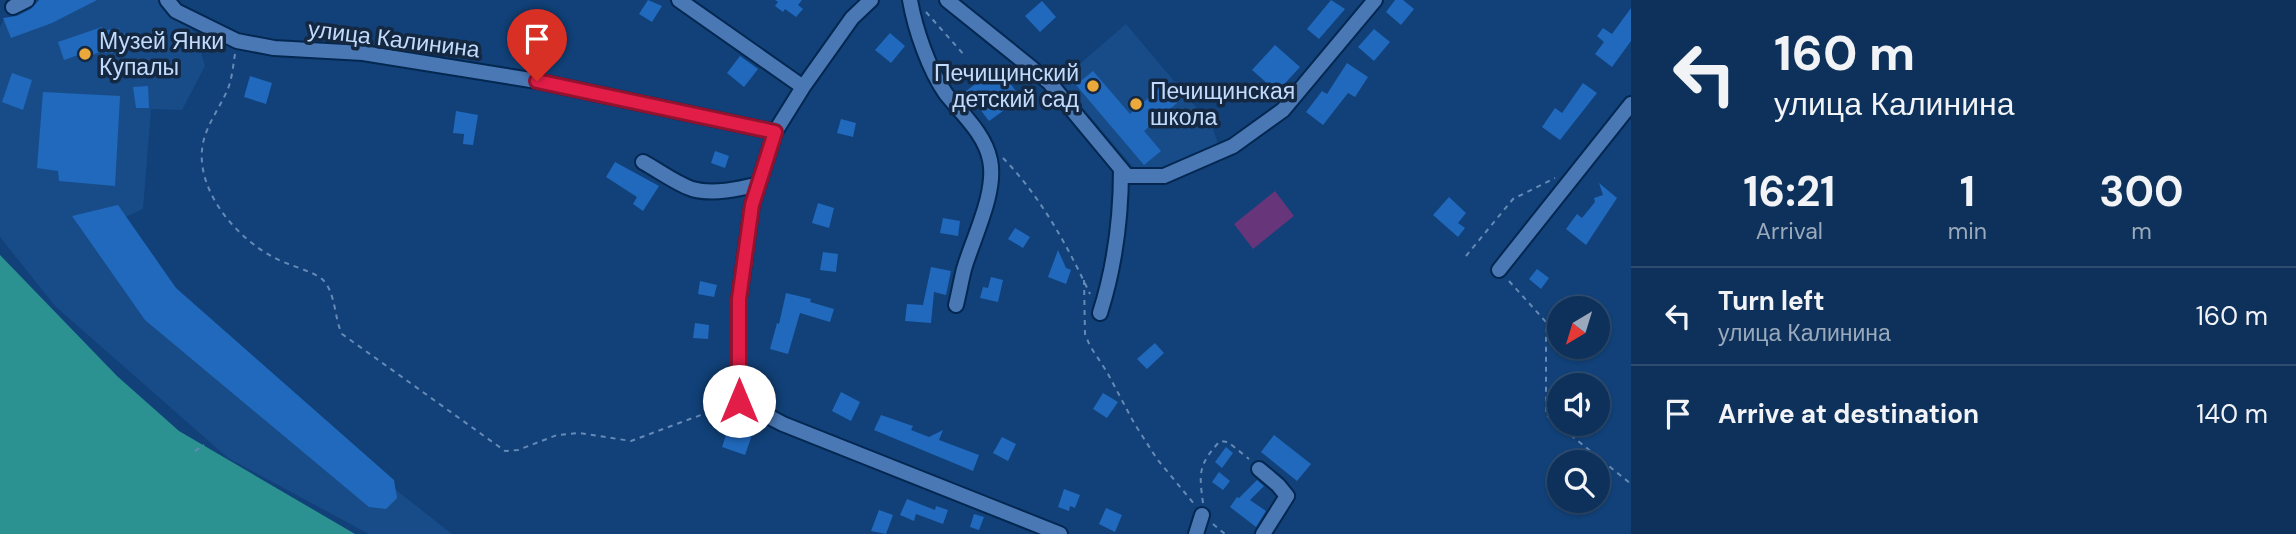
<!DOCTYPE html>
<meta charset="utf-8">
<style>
:root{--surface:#0d315a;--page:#163960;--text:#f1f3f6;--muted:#9aa9bb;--line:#2d4c70}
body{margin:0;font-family:"DM Sans",sans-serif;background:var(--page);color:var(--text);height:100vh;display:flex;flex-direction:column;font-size:26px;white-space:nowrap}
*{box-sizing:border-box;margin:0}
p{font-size:23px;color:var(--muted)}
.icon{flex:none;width:38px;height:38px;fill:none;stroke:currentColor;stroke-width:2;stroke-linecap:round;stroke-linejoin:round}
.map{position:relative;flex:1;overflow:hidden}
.drawer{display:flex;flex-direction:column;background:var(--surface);width:665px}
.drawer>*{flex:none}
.hud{background:#0d315a;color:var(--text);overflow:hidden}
.needle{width:46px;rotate:218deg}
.fabs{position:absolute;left:1547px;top:296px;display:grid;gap:14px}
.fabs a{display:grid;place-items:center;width:63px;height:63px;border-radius:50%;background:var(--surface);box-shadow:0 2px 5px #0004,0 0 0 2px var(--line);font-size:35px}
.pin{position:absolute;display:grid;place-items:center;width:60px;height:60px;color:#fff;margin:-72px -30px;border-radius:50% 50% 50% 0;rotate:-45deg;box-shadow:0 0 7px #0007}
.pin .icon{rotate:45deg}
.me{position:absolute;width:77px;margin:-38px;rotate:0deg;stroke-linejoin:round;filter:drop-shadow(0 0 5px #0008)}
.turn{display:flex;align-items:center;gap:24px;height:147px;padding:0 28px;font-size:32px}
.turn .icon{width:91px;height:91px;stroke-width:2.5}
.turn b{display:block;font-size:49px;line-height:60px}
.eta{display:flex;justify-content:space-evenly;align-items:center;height:119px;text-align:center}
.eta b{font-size:42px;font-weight:700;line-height:49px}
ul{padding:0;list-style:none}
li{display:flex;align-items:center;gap:21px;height:98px;padding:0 28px;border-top:2px solid var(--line)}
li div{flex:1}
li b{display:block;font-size:26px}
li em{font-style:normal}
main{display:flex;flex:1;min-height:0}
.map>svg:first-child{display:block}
</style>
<main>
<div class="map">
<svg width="1631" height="534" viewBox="0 0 1631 534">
<rect width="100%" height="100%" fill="#114178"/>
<path fill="#184c89" d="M44,0H159L195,33L205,66L182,110L151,109L143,209L125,217L171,288L391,486L452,534H369L228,458L55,306L0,237V27L3,21Z
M1126,24L1212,126L1219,147L1167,167L1147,171L1133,167L1060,81Z"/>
<path fill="#66357a" d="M1275,191L1294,216L1253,249L1234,224Z"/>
<path fill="#2c9191" d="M0,255L117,376L179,431L355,534H0Z"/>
<path fill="#2169bd" d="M39,0H97L52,23L11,38L3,18L17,16L31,9Z
M648,0L662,6L652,22L639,14Z
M775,0H802L798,5L803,9L796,17L785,9L783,12L775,6L778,2Z
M1331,0L1345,9L1319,39L1307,29Z
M1395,0H1403L1414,9L1401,25L1386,12Z
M1042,1L1056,17L1040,32L1025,16Z
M1631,8V41L1612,67L1595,54L1604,42L1597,36L1603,28L1612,34Z
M102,27V31L119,28L120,34L130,32L132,49L122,50V52L106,53L104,50L81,60L78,55L64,60L58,42Z
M1374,29L1390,42L1374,61L1358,47Z
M890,33L905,46L891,63L875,50Z
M1275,45L1300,67L1277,92L1252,70Z
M740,56L758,69L744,87L727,73Z
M1347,63L1368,77L1355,97L1348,93L1323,125L1306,112L1322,91L1327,94Z
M998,67L1021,98L989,121L966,91Z
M1093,71L1130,114L1162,86L1177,103L1144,131L1161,151L1144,165L1076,85Z
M12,73L32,80L23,110L2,102Z
M250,76L272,83L266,104L244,97Z
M1583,83L1597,93L1560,140L1542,127L1555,108L1562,113Z
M148,86L149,108H136L133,87Z
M43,92L120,96L115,186L59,181L58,171L37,168Z
M456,111L478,115L473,145L463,144L464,134L453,133Z
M841,119L856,123L853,137L837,133Z
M715,151L729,156L725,168L711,163Z
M615,162L659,186L643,211L633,204L637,197L606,177Z
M1599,183L1617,198L1586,245L1566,229L1577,214L1582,218L1595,202L1594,198L1603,195Z
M1449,197L1466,213L1458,223L1465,228L1458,237L1433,215Z
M818,203L834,208L829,228L812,223Z
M118,205L176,288L394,480L397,498L386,509L369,507L145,320L72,216Z
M943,218L960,221L958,236L940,233Z
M1015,228L1030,237L1023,248L1008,239Z
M1058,250L1066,268L1071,270L1066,284L1048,277Z
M823,252L838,254L836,272L820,270Z
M931,267L951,271L946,295L934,292L931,323L905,321L907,304L923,305Z
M1537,269L1549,278L1541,289L1529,279Z
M991,277L1003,280L998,302L980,298L983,287L988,288Z
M700,281L717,285L714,297L698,294Z
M786,293L811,299L810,302L834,309L830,322L800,313L788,354L770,349L777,323L779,324Z
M695,323L709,325L708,339L693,338Z
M1155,343L1164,353L1147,369L1137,359Z
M841,392L860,402L851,421L832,411Z
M1103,393L1118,402L1107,418L1093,409Z
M881,415L913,426L911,430L929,437L943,430L939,440L979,455L973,471L874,430Z
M739,431L752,435L745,455L722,447L727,432L737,436Z
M1274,435L1311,464L1297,481L1261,452Z
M1002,437L1016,444L1008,461L993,453Z
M1226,447L1233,453L1222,468L1215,462Z
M1219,472L1230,481L1223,490L1212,482Z
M1257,480L1264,486L1250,500L1266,511L1256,527L1230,507L1237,497L1239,498Z
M1064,489L1080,495L1075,508L1070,506L1069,511L1058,507Z
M907,499L935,510L936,506L948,510L943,524L916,514L914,521L900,515Z
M1106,508L1122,515L1115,532L1099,524Z
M879,510L893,515L886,534L871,531Z
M974,514L984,517L979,530L970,527Z"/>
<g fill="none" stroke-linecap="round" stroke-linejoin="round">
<defs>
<path id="minor" d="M167,0L176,11L237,41L274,48L363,53L537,81L775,132
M679,0L803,87
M871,0L852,18L803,87L775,132L752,205L739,299V401L783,424L1060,534
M910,0C915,29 929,70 946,94C962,114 985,134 990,160C997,192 973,238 964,269C961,281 959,293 956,305
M947,0L1049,82L1127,176H1164L1233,146L1283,110L1375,0
M13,7L27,0
M643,162C658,170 675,183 692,189C713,195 739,189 759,184
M1499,270L1631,104
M1100,313C1115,266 1121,219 1121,169
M1259,469L1278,485L1287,496L1263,534
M1196,534L1202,515"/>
</defs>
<use href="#minor" stroke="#032750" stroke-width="18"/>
<path stroke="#658ab7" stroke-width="2" stroke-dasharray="5 5" stroke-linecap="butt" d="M926,12L965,56
M235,54C233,66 232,80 227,91C218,111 204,128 202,150C198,193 237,238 273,257C286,265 311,270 322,279C336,292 334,318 342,334L505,451L518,450L557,435L579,433L631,441L725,406
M1003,158C1041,197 1067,245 1090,294
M1466,256L1513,199L1555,178
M1084,280L1085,334L1090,346L1107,372L1134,423L1157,459L1195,505
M1509,281L1546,322V415L1631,484
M195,451L204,445
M1203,503C1199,473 1198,465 1220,441L1228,442L1249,459
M1213,524L1225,534"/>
<use href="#minor" stroke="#4978b4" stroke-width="14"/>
</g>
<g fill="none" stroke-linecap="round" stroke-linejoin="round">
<defs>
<path id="route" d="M537,81L775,132L752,205L739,299V401"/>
</defs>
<use href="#route" stroke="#92132f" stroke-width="18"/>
<use href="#route" stroke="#e11d48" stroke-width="12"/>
</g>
<g fill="#eca93b" stroke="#152841" stroke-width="2.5">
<circle cx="85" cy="54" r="7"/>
<circle cx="1093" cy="86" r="7"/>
<circle cx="1136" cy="104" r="7"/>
</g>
<g text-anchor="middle" stroke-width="7" stroke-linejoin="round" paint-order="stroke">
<g font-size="23" fill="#c2dbfc" stroke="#152841">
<text transform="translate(394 39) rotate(7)" y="8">улица Калинина</text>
</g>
<g font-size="23" fill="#c2dbfc" stroke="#152841" text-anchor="start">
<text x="99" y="49">Музей Янки<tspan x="99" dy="26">Купалы</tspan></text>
<text x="1079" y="81" text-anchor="end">Печищинский<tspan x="1079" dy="26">детский сад</tspan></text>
<text x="1150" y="99">Печищинская<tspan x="1150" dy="26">школа</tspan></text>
</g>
</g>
</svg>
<div class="fabs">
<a><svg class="needle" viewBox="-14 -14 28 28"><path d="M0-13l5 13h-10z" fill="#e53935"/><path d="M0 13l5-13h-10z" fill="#9aa9bb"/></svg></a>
<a><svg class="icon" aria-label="sound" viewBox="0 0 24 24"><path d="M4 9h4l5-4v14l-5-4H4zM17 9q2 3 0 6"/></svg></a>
<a><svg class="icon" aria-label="search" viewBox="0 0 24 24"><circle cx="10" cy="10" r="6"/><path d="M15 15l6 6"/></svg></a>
</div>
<div class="pin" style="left:537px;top:81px;background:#d93025"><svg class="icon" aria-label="arrive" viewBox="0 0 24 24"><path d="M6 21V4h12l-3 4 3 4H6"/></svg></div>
<svg class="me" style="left:739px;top:401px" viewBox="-20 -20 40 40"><circle r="19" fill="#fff"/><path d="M0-13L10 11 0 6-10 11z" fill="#e11d48"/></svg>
</div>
<section class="drawer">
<div class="hud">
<div class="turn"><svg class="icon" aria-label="left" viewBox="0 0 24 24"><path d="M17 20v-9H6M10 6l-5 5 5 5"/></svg><div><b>160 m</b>улица Калинина</div></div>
</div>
<div class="eta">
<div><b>16:21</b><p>Arrival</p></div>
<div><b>1</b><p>min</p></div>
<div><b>300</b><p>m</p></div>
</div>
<ul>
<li><svg class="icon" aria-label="left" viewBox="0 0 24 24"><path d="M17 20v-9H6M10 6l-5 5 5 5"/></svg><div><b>Turn left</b><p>улица Калинина</p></div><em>160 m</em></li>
<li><svg class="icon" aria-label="arrive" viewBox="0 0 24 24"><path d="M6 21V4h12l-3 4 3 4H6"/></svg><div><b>Arrive at destination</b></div><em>140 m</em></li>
</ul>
</section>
</main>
